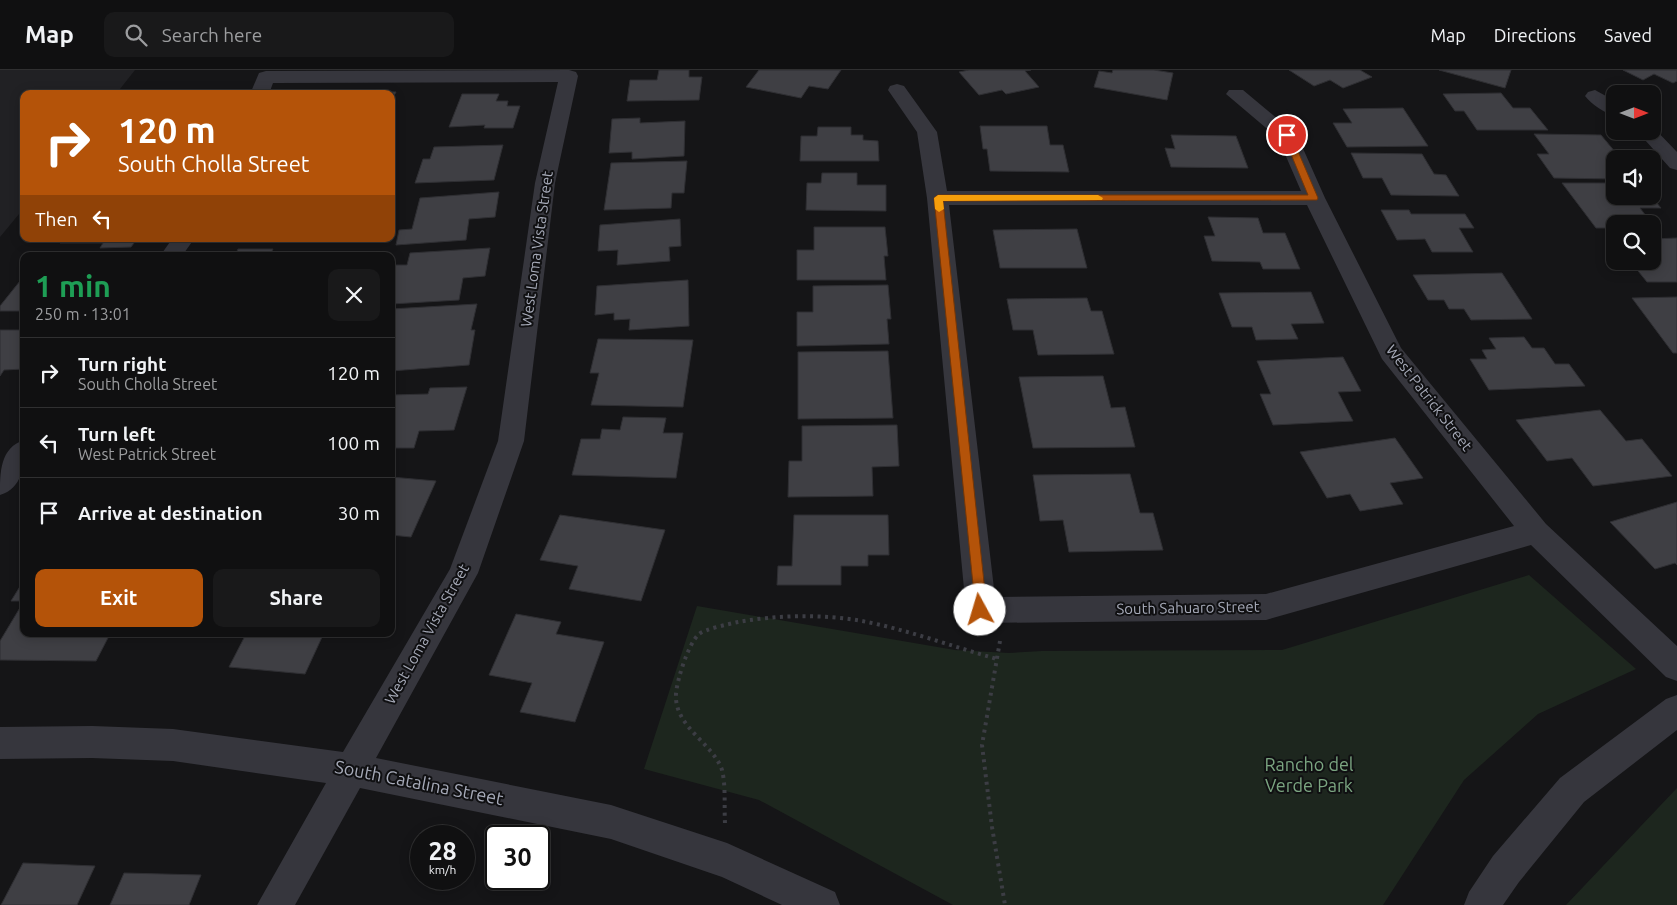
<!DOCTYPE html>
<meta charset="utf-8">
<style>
:root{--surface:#101011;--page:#19191a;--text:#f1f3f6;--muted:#9c9d9f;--line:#303031;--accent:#b45309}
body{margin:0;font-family:Ubuntu,sans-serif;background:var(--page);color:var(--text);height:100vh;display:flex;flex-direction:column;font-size:19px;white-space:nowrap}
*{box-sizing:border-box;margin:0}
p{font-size:16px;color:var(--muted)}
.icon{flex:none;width:28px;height:28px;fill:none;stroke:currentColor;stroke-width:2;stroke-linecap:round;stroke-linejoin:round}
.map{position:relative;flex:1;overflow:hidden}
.panel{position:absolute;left:20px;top:182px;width:375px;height:385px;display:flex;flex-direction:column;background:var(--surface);border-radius:10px;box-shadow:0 2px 12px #0003,0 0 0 1px var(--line)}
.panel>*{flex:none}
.hud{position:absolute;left:20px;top:20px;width:375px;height:152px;border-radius:10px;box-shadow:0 2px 12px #0003,0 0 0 1px var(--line);background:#b45309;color:#fff;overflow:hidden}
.needle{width:32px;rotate:90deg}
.controls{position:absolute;left:1606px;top:15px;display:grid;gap:10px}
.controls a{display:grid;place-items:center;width:55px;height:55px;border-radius:10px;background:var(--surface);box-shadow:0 2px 12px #0003,0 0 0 1px var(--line);font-size:25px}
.speed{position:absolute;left:410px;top:755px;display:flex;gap:10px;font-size:25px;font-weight:700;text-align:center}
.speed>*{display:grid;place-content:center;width:65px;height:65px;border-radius:50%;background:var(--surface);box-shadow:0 2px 12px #0003,0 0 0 1px var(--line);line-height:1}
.speed small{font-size:12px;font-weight:400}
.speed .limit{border:2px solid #111;border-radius:8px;background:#fff;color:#111}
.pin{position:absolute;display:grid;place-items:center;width:42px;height:42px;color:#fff;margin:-21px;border:2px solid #fff;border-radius:50%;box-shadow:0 1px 5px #0007}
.me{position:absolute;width:55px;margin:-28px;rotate:354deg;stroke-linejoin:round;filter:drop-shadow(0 0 4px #0008)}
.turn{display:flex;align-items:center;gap:18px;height:105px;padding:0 15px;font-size:22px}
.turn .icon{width:65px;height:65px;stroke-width:2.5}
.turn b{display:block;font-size:35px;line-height:42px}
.then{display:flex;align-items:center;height:48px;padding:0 15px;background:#0003;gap:10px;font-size:19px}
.round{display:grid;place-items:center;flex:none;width:52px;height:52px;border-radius:10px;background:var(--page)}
.summary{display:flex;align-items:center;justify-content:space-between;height:85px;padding:0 15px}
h1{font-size:30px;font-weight:700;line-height:38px;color:#1e9e55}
.action{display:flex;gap:10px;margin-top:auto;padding:10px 15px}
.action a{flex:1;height:58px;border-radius:10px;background:var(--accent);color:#fff;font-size:20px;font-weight:700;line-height:58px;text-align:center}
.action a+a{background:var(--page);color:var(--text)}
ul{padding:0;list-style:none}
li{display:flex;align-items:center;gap:15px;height:70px;padding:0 15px;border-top:1px solid var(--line)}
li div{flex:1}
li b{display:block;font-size:19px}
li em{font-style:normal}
header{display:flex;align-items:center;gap:30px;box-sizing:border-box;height:70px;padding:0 25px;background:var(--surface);border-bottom:1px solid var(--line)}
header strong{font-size:24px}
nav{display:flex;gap:28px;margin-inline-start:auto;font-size:18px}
.search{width:350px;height:45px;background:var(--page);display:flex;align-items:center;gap:12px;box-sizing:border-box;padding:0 18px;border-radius:10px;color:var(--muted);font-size:19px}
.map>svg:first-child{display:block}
</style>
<header>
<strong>Map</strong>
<div class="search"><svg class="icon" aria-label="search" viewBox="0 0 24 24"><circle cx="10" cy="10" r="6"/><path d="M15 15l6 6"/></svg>Search here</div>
<nav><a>Map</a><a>Directions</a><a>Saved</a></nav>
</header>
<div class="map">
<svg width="1677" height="835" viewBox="0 0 1677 835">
<rect width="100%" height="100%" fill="#151517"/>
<path fill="#212124" d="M0,0H135L116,24H24V138L0,167Z"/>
<path fill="#1d261e" d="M1529,505L1636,599L1538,644L1464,710L1383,835H953L759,730L644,699L697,536L955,580L1009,583L1042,581L1282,580Z
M1677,718V835H1566Z"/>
<path fill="#3f3f44" stroke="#2f2f33" d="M659,0H689V7H702L699,30L627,31L630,10H657Z
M759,0H841L828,19L809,16L801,28L746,17Z
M969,0H1031L1025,1L1039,17L1006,24L1002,20L979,25L959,2Z
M1113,0H1154L1173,3L1167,30L1094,17L1099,1L1112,3Z
M1289,0H1360L1372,7L1343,18L1330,10L1314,16Z
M1439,0H1511L1505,18Z
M1623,0H1677V11L1673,13L1654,4L1643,10Z
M330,21L396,22L391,31V24H329Z
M1501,23L1513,38H1530L1548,60H1477L1464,41H1455L1443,24Z
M462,24H499L496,31H508L507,36H520L513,58H484L485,55L449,57Z
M1403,38L1428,76L1347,77L1333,53H1352L1343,39Z
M640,48V53L685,51L684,86L632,89V82L609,83L612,49Z
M980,56H1047L1050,75H1063L1069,102L990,101L987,79H983Z
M818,57H851V65H863V70L878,71L879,91H800L801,66H817Z
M1534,64L1601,65L1621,89H1615V109L1554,108L1537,84H1549Z
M1171,65L1236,66L1248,98L1171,97L1165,78L1175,79Z
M503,75L494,110L415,113L423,89H430L434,77Z
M1351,83L1422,84L1434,104L1446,105L1459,126L1391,125L1382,108H1363Z
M687,91L684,123H672L671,138L604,140L611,93Z
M822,103H857V115H886V141L806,140L807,113H821Z
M1562,113H1615V126H1651L1661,138H1640L1652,154H1615V158H1596Z
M499,122L495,147L469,149L466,170L396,175L399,160L412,159L420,128Z
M1381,140H1409L1411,144H1465L1474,158H1459L1473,182H1432L1425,169L1397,170Z
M1208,147L1258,148L1263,163H1285L1300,199H1263L1260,192L1212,191L1204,166H1215Z
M680,149L681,176L669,177L670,191L617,195L618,180L598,181L600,155Z
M814,157H885L888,186H884L886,210H797V180H814Z
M1077,159L1087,198H1000L993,160Z
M1677,168V212H1647L1630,191H1652V169Z
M63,169H137L131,177L100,178L103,173H60Z
M490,178L485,206L463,208L459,230L391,234V206L394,195H407L410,183Z
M238,179H273L270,185L323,184L322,186H235Z
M1502,203L1532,249L1471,250L1464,239H1449L1444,230H1428L1413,205Z
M24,206V241H0V236Z
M688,210L689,256L629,260L630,249L614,250V243L595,245L597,216Z
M888,215L891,249H887L889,274L797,276V242H813V216Z
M1311,222L1324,253L1291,254L1298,269L1256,270L1252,257H1232L1219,223Z
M1677,227V283H1673L1632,228Z
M1087,228L1091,241H1102L1114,284L1038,285L1033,260H1013L1007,229Z
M477,234L471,260H475L469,295L391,301V239Z
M0,260H24V299L4,300L0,306Z
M1524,267L1532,278H1544L1555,294H1569L1585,316L1489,320L1470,289H1487L1482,280L1496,279L1489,268Z
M598,269L693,270L683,337L591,335L599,303H590Z
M888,281L893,348L798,349V282Z
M1343,287L1361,321L1338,322L1353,351L1273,355L1260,324H1271L1257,291Z
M1103,306L1111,338L1125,337L1135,377L1033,378L1019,307Z
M467,317L454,360L419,361L414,378H391V325L428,324L430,318Z
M1600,340L1626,371L1642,369L1672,406L1593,416L1572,388L1547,391L1516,350Z
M623,347L666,348L663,363H683L676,408L572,405L581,369H600L602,359L620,360Z
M897,355L899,396L872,397L873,426L788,427L789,391H802V356Z
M1395,368L1423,408L1390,413L1403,434L1360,441L1350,424L1327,428L1300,382Z
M1130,404L1140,443H1153L1163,480L1069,482L1063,450L1040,451L1033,405Z
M391,407L436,411L411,467L391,465Z
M1677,432V495L1675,493L1655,499L1610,452Z
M560,445L665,460L641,531L569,519L578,496L540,490Z
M794,445H888L889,485H868V496H841V515H777L778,496H792Z
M24,510V531H11Z
M24,531V564H110L96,591L0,590V571Z
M516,544L561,552L556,564L604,572L575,652L520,642L532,613L489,605Z
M246,564H352L351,567L323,565L305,604L229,597Z
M23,793L95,796L77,835H1Z
M124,803L201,805L189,835H110Z"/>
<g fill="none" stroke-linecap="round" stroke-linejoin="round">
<path stroke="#3c3d44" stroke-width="4" stroke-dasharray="3 4.5" stroke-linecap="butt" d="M1000,571L982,675L992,757L1005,835
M725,753C724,737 726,716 722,700C713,673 674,657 676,624C677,610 688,574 699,564C705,559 729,554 738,552C777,545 823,544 862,551C905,559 954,577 997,589"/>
<path fill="#36363d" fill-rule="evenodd" d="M569,0L576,2L578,6L555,113L524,371L478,503L376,688L611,735L727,773L835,822L840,835H782L722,807L611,769L360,718L295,835H257L326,713L173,691L92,688L0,689V657L92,656L173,659L343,682L450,499L498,371L535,113L558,12L273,13L269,24H250L259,3L266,1Z
M897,14L904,16L937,62L947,121H1301L1278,68L1226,24L1229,20H1243L1297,65L1325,128L1401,278L1546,454L1677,576V611L1666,607L1531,475L1266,550L981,553L970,549L966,540L927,128L917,62L888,20L890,16ZM949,135H1307L1382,289L1514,456L1266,524L995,527Z
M1595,20L1615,31V46C1605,43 1592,35 1585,26L1588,22Z
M1652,56L1677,82V100L1670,98L1637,61H1652Z
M172,169H194L182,186H160Z
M24,370C24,392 25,417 0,425C0,402 0,378 24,370Z
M1677,625V660L1584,732L1519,812L1503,835H1464L1469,822L1493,786L1560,708L1666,629Z"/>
</g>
<path fill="#b45309" stroke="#753606" d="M1284,63L1291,65L1318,128L1317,130L943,131L987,540L985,544H976L934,128L938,125H1308L1283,65Z"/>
<path fill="#f59e0b" d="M1098,125L1103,128L1102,130L943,131L944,139L939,142L935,139L934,128L938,125Z"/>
<g text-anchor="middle" stroke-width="4" stroke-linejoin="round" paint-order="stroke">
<g font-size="15" fill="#a6aab8" stroke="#101012">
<text transform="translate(537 179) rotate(-82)" y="5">West Loma Vista Street</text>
<text transform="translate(1429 328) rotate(52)" y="5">West Patrick Street</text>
<text transform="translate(1188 538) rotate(-1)" y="5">South Sahuaro Street</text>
<text transform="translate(427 564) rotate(-61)" y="5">West Loma Vista Street</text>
</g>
<g font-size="18" fill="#7ba581" stroke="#101012">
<text x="1309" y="701">Rancho del<tspan x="1309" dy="21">Verde Park</tspan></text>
</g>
<g font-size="18" fill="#a6aab8" stroke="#101012">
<text transform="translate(419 713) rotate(11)" y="6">South Catalina Street</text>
</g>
</g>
</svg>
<div class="controls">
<a><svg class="needle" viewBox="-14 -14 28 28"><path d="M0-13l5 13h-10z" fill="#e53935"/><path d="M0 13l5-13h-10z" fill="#9c9d9f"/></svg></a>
<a><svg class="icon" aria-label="sound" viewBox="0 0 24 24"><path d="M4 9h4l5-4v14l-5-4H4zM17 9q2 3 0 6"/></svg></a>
<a><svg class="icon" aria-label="search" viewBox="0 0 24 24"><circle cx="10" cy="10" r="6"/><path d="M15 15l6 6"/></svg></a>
</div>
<div class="speed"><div>28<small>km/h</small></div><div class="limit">30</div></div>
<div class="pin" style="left:1287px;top:65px;background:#d93025"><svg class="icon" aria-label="arrive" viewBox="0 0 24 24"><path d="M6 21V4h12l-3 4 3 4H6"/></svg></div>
<svg class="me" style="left:980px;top:540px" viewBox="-20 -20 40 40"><circle r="19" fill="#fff"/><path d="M0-13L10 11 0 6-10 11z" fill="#b45309"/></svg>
<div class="hud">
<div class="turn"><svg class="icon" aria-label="right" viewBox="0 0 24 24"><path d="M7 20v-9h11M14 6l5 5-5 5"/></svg><div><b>120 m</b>South Cholla Street</div></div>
<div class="then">Then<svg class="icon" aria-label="left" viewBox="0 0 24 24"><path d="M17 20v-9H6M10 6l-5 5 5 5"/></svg></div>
</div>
<section class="panel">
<div class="summary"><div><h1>1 min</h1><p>250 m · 13:01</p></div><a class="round"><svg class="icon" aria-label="close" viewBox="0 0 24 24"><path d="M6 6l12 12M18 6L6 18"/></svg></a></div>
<ul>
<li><svg class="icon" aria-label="right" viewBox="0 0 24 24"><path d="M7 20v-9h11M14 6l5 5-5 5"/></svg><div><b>Turn right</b><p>South Cholla Street</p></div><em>120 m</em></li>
<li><svg class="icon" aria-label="left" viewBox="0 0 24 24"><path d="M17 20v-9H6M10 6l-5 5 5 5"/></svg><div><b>Turn left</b><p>West Patrick Street</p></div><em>100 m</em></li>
<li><svg class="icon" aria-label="arrive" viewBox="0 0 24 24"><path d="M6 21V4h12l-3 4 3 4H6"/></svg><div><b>Arrive at destination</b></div><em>30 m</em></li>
</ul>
<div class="action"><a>Exit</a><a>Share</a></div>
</section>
</div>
